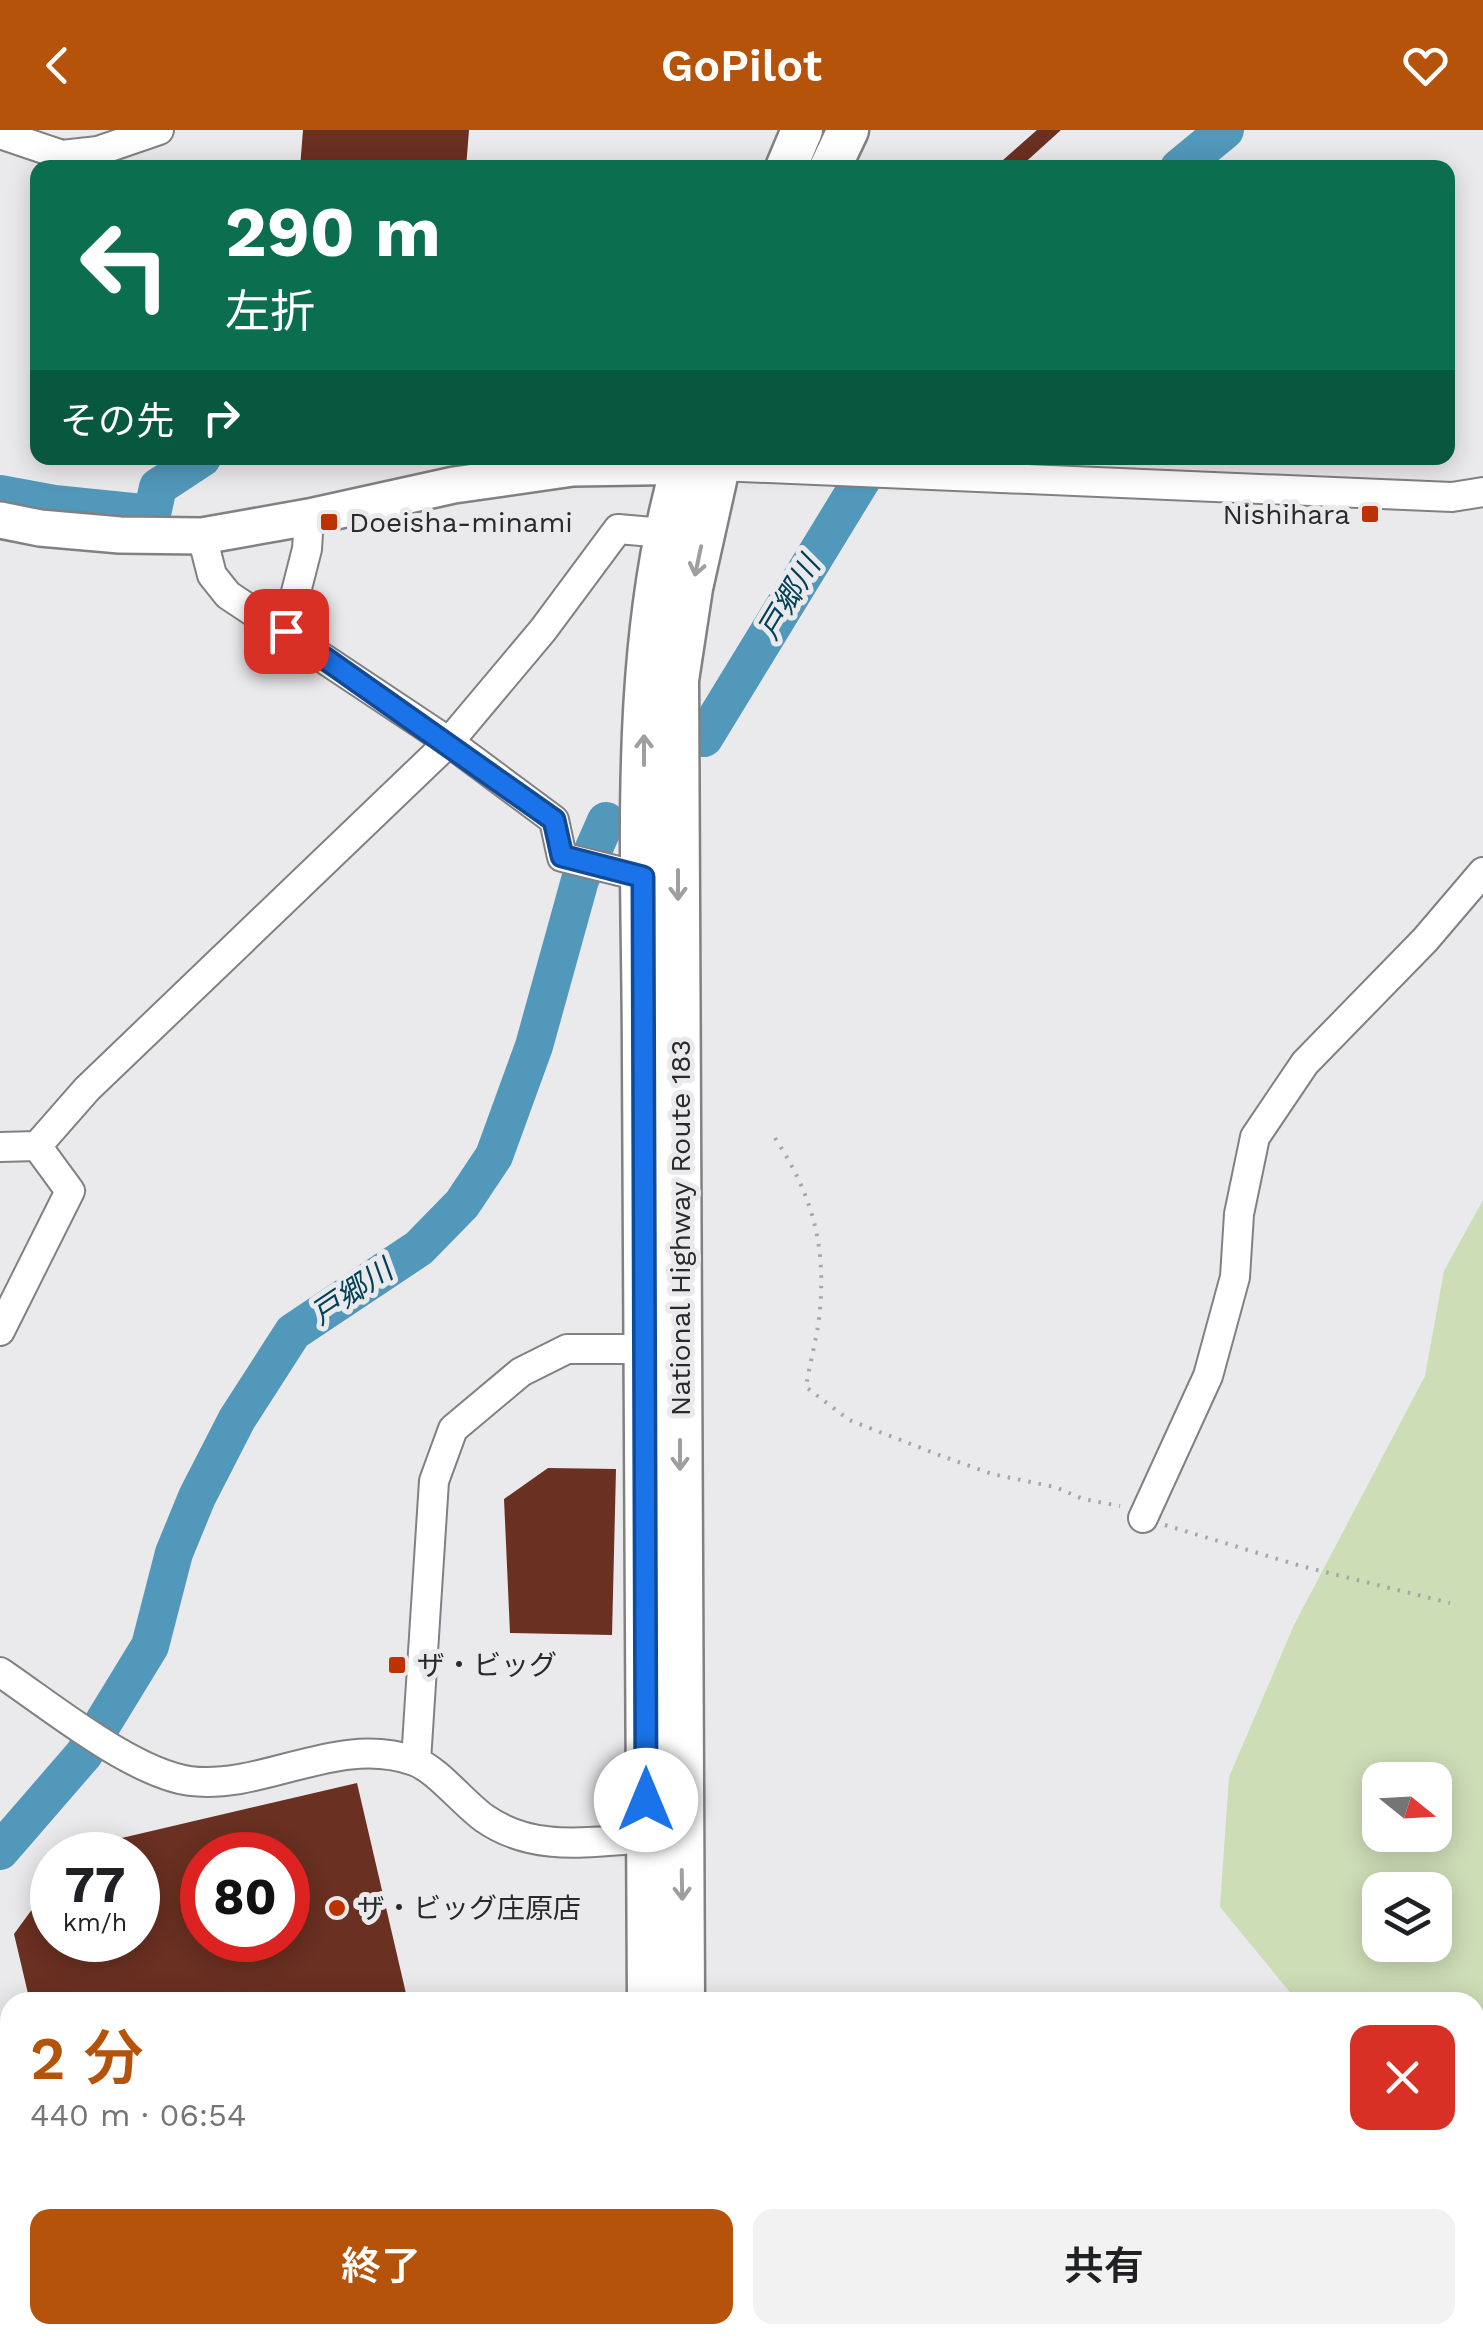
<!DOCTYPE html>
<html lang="ja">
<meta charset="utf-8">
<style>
:root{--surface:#fff;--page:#f2f2f2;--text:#202124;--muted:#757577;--accent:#b45309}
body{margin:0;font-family:"Work Sans","Noto Sans JP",sans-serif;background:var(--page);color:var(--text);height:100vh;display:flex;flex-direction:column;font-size:38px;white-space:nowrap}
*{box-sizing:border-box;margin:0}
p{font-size:32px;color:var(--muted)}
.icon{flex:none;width:55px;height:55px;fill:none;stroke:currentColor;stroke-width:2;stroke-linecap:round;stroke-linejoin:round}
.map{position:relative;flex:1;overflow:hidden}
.sheet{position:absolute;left:0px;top:1862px;width:1485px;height:352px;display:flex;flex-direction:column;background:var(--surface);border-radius:30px 30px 0 0;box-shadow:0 5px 25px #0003}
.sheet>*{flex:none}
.hud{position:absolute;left:30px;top:30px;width:1425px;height:305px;border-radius:20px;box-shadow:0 5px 25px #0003;background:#0b6e4f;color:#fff;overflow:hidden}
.needle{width:65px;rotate:108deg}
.fabs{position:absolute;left:1362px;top:1632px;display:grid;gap:20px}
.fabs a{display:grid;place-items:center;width:90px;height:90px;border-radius:20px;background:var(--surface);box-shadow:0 5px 25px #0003;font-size:50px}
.speed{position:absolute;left:30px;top:1702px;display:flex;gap:20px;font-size:50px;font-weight:700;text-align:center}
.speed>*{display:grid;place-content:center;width:130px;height:130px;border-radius:50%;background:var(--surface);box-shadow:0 5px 25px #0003;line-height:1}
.speed small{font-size:25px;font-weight:400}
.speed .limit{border:15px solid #d22;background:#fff;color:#111}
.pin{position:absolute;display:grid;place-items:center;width:85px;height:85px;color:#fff;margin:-42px;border-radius:20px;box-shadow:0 5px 15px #0006}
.me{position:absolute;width:110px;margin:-55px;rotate:0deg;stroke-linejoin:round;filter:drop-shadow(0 0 8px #0008)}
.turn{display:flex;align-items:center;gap:35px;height:210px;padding:0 30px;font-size:45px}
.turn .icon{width:130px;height:130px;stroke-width:2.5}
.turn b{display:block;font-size:70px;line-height:85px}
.then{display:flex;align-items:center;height:95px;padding:0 30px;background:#0003;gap:20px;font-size:38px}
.round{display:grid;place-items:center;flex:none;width:105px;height:105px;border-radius:20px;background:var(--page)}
.headline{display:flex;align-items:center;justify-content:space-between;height:170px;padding:0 30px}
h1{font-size:60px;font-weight:600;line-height:75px;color:var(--accent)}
.primary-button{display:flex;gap:20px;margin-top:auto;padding:20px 30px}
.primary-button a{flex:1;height:115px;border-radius:20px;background:var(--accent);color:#fff;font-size:40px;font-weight:600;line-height:115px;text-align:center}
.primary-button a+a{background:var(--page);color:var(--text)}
header{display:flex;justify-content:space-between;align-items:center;height:130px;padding:0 30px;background:var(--accent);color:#fff;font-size:45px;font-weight:600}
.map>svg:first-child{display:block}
</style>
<header><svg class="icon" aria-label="back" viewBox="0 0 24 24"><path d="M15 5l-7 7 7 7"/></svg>GoPilot<svg class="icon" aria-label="heart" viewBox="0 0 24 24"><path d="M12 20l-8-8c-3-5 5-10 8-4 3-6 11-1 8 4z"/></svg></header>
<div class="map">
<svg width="1483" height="2214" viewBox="0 0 1483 2214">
<rect width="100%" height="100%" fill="#eae9ec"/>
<path fill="#cdddb6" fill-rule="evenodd" d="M1483,1070V2214H1328L1329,2205H1475V1872H1298L1220,1777L1229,1647L1294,1495L1425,1246L1444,1141ZM1380,1650H1435V1705H1380ZM1380,1760H1435V1815H1380Z"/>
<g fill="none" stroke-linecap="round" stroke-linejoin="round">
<path stroke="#5298ba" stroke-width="38" d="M1179,38L1225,0
M0,364L54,374L152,384L158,357L202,328
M704,608L875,328
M0,1721L84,1624L150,1516L174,1423L197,1367L237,1289L293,1202L419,1118L462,1074L494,1026L534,916L580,750L606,691"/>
</g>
<path fill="#6a3021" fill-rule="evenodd" d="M303,0H469L466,38H300Z
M1037,0H1061L1019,38H994Z
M548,1338L616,1339L612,1505L510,1503L504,1369Z
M357,1653L408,1872H30L14,1804L52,1752V1810H138V1725H80L79,1718ZM202,1725H288V1810H202Z"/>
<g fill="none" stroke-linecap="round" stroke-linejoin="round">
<defs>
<path id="minor" d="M0,4L62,25L98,21L159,0
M718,336L1452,367L1483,362
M202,406L212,445L228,465L449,612L554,690L562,727L643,747
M286,501L307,419L309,387
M37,1016L87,959L449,612L543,500L618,399L664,403
M0,1017L37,1016
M0,1201L70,1061L37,1016
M1143,1388L1208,1246L1235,1147L1239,1084L1255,1007L1305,933L1425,810L1483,742
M0,1542C49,1575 132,1643 190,1651C265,1660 337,1604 414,1631C437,1639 463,1673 484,1688C538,1726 600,1709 660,1708
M416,1631L434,1351L453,1299L521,1242L567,1219H642
M1230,2214V2205"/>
<path id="major" d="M0,390L40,398L120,405L202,406L309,387L454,355L573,338L706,336"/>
<path id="highway" d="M786,38L802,0
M830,38L848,0
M648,1872C644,1559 642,1245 643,931C643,732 627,520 684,328
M684,1872L678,550L692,458L721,328
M652,2205V2214
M687,2205V2214"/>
</defs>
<use href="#minor" stroke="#818184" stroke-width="32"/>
<use href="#major" stroke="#818184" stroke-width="40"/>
<use href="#highway" stroke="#818184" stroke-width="45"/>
<path stroke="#a6a5a8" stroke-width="4" stroke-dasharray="2.5 8" stroke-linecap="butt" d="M775,1008C811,1063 826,1113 820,1179C818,1205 810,1231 806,1257L849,1290L939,1325L992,1344L1055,1357L1083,1369L1120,1376
M1165,1395L1301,1436L1450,1473"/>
<use href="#minor" stroke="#fff" stroke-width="28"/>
<use href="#major" stroke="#fff" stroke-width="35"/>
<use href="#highway" stroke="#fff" stroke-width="40"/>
</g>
<defs><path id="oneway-shaft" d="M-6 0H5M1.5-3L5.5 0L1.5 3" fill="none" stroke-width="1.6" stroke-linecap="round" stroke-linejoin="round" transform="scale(2.5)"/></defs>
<g stroke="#9f9fa0">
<use href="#oneway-shaft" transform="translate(698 431) rotate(102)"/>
<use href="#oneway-shaft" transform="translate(644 620) rotate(-90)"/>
<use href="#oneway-shaft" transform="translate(678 755) rotate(90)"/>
<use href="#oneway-shaft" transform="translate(680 1325) rotate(90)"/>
<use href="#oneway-shaft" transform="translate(682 1755) rotate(89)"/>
</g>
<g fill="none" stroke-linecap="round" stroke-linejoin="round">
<defs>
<path id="route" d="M286,501L554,690L562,726L643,747L646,1670"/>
</defs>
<use href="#route" stroke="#114b97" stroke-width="25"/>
<use href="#route" stroke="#1a73e8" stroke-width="18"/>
</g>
<g fill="#bc3300" stroke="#eae9ec" stroke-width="4">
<rect x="1360" y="374" width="20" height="20" rx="5"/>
<rect x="319" y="382" width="20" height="20" rx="5"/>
<rect x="387" y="1525" width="20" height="20" rx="5"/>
<circle cx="337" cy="1778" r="10"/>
</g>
<g text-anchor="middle" stroke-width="10" stroke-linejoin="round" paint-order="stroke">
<g font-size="28" fill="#2a292b" stroke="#eae9ec" text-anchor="start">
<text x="1350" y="394" text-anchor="end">Nishihara</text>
<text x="349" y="402">Doeisha-minami</text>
<text x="417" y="1545">ザ・ビッグ</text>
<text x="357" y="1788">ザ・ビッグ庄原店</text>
</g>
<g font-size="28" fill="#2a292b" stroke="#eae9ec">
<text transform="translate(680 1098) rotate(-90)" y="10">National Highway Route 183</text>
</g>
<g font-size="30" font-style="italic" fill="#014158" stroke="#eae9ec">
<text transform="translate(789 468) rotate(-59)" y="10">戸郷川</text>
<text transform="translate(352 1162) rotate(-34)" y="10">戸郷川</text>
</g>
</g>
</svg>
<div class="fabs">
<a><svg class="needle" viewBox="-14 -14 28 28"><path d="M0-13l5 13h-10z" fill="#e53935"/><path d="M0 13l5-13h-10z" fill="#757577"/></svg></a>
<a><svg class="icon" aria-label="layers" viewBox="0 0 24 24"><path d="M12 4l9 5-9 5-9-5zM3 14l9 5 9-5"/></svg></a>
</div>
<div class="speed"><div>77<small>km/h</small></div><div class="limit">80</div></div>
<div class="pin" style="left:286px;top:501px;background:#d93025"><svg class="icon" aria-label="arrive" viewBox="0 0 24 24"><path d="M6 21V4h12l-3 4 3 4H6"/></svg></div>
<svg class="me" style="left:646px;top:1670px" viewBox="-20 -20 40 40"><circle r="19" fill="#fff"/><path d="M0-13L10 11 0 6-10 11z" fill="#1a73e8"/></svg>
<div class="hud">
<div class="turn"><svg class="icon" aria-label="left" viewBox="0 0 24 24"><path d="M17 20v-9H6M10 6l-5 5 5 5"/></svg><div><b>290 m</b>左折</div></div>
<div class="then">その先<svg class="icon" aria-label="right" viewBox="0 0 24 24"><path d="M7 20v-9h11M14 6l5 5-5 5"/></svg></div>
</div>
<section class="sheet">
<div class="headline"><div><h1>2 分</h1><p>440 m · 06:54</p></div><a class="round" style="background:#d93025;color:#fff"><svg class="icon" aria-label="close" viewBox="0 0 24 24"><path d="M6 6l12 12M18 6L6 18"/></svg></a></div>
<div class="primary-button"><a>終了</a><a>共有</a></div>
</section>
</div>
